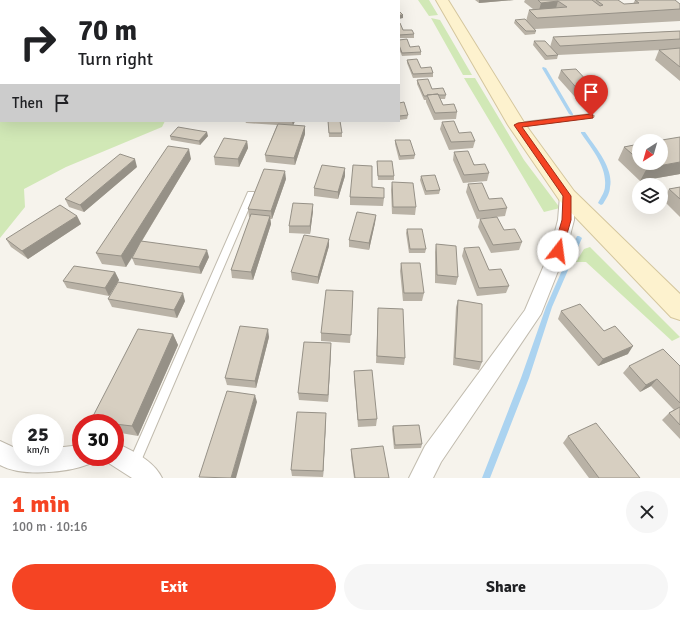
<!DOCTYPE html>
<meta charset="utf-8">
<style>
:root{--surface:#fff;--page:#f6f6f6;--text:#202124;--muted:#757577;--accent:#f54423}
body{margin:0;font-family:Signika,sans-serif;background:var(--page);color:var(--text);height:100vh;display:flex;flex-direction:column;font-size:15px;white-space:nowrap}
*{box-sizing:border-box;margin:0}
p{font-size:13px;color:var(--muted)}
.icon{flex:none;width:22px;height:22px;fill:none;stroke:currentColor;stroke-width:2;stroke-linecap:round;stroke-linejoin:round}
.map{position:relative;height:478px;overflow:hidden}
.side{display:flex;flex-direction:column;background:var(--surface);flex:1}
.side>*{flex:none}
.top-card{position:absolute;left:0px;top:0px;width:400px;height:122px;box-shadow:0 4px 16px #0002;background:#fff;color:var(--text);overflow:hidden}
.needle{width:26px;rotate:217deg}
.controls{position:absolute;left:632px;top:134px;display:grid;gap:8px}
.controls a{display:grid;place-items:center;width:36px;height:36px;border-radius:50%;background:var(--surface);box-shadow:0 4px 16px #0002;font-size:20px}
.speed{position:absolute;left:12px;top:414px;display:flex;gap:8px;font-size:20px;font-weight:700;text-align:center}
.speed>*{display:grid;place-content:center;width:52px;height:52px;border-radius:50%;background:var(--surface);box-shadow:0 4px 16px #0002;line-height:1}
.speed small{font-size:10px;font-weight:400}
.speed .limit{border:6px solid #d22;background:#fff;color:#111}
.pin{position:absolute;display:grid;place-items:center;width:34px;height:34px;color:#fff;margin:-41px -17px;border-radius:50% 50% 50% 0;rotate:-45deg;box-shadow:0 0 4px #0007}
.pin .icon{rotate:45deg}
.me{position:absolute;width:44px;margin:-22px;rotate:15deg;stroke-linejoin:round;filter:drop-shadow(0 0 3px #0008)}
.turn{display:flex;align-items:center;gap:14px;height:84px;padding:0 12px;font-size:18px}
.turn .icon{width:52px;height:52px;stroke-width:2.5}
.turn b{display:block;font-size:28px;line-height:34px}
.then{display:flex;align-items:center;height:38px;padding:0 12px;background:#0003;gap:8px;font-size:15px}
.round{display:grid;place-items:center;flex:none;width:42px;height:42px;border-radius:21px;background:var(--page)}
.overview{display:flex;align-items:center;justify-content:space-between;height:68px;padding:0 12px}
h1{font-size:24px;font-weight:700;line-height:30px;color:var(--accent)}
.action{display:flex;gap:8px;margin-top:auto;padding:8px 12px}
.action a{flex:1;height:46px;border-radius:24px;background:var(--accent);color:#fff;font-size:16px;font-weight:700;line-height:46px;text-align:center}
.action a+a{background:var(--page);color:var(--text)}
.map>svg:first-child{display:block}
</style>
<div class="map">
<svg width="680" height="478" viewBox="0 0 680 478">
<rect width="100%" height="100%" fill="#f6f3ec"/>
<path fill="#d1e8b6" d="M0,0H214L1,1V121H165L162,127L66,167L24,189L25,207L0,238Z
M418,0H429L438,15L429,16Z
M431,18L440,20L472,75H463Z
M464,78H475L524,160L560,208L544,212Z
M590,247L680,337L672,341L586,262H576L584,249Z"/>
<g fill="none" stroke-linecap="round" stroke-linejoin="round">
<path fill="#abd3f0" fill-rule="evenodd" d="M543,67L546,68L573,114V115H571L569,114L542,68Z
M581,132H585C595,147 614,168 610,187C610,193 606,199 603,204L601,205L598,203C601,197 605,192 605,186C607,166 591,148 581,133Z
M577,236H579L582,238L552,307L529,378L490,478H482L521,378L546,307Z"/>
<defs>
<path id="lane" d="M591,114L594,116L593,117L517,127L514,125L517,123Z
M248,192H254L255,194L138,468L134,470L130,468L128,464L130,460Z"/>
<path id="street" d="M567,191L572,193L574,196V220L566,251L541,314L441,462L433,478H409L425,446L525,310L550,251L558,220L560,196L562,193Z
M0,441L15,448H21V457H55V448L81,445V457H92L89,464C67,473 21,477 0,465Z
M115,443C132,450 154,461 162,478H132L107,462L105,457H115Z"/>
<path id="secondary" d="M436,0H448L525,124L574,191L680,294V320L671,317L560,201L508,125Z"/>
</defs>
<use href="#lane" stroke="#c1bbae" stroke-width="2"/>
<use href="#street" stroke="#c1bbae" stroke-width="2"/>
<use href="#secondary" stroke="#d4c69d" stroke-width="2"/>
<use href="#lane" fill="#fff" fill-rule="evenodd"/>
<use href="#street" fill="#fff" fill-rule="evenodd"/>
<use href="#secondary" fill="#fdf2ce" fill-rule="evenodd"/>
</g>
<path fill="#b9b2a6" d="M475,0H514L479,3Z
M525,0H618L624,4H633L635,0L680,4V21L535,29L536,31L535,34L525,35L514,23L515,20L526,21L529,10L533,9L524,2Z
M399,23L403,30L414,34V38H399Z
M680,31V81L655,60L659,50H660L558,55L557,59L545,60L533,45L534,41L550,47L553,37Z
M399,40L410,47L421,52V55L402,56L399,49Z
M407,60L421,68L433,73V77L413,78L407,63Z
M561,70L602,97L599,105L583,106L558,78Z
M417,80L432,89L446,95L445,99H440L443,105L457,112L456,119L434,120L426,102V100H424L417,84Z
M399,103L408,115L407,119L399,120Z
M245,121H295L293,125L305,126V134L295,165L266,162L265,155L277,125L246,123Z
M328,121L342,133V137H329Z
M442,122L459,133L475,141L473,148L449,150L440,129Z
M170,136H208L200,145L171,140Z
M680,137V174L640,181L618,160L624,147L639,144V163H661Z
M395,140L415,155L414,159L399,160L395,144Z
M247,141L248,148L239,167L215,165L214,157Z
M454,152L489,173L487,181L463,183L453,160Z
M191,159L142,241L209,257L201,274L135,265L132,258L126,267L102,264L96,253Z
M377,161L394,176V180H378L377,166Z
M137,167L84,212L69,207L65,199Z
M345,176L338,199L314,196V188Z
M421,176L440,190L439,194L425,195L420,180Z
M286,179L272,219H270L271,224L253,280L232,278L231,270L250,217H249L248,209Z
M392,182L416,207L415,215L392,214L391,190Z
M468,184L489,199L507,208L505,216L477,219L466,192Z
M372,187L384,198L383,206L350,205V197Z
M680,187V217L663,200L669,189Z
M313,211L310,234L289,233V226Z
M376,215L375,223L369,250L349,247V240Z
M77,216L81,224L28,259L11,247L6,239Z
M480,219L504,230L522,242L519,250L491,253L478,227Z
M407,229L426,249L425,253H409L406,233Z
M436,244L458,277L456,285L435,283V252Z
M329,246L318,284L292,280L291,272Z
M464,248L489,270L509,286L506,293L477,296L462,256Z
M401,263L424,293L422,301H403L400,271Z
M115,272L119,280L109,296L67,288L63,281Z
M108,299L185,301L177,318L112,307Z
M353,299L350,343L321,341V333Z
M458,300L482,362L479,370L453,365L456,307Z
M378,308L405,358L404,365L376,363Z
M561,311L604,331L628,354L598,366L558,319Z
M173,334L178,345L138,436L115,432V423H94L91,420Z
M269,337L256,388L227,385L225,378Z
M331,351L328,402L299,400L298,393Z
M629,366H680V439L662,420L669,413L674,410L651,386L640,392L623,373Z
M354,371L377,419L376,426L358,427L354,378Z
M326,420L323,477L292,476L291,470Z
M393,426L422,444L421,448L394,449L392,429Z
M568,436L640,478H589L563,443Z
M351,449L389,478H354L351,456Z"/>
<path fill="#969187" d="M479,0H514L479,3Z
M558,1L555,12L538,14L541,3Z
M399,15H403V18L399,19Z
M292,121H295L293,126Z
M305,126V134L295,165L294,158Z
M207,132L208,136L200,145L199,141Z
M247,141L248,148L239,167L238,159Z
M189,149L191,159L126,267L121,256Z
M135,159L137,167L84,212L80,205Z
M680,162V174L640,181L647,168Z
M345,168V176L338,199V192Z
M285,171L286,179L272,219L271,211Z
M313,204V211L310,234V226Z
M376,215L375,223L369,250V243Z
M77,216L81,224L28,259L22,251Z
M270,216L271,224L253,280L251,272Z
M329,239V246L318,284V277Z
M207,250L209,257L201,274L199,267Z
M115,272L119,280L109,296L105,288Z
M183,293L185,301L177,318L174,310Z
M268,329L269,337L256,388L255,381Z
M173,334L178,345L138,436L132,426Z
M331,343V351L328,402V395Z
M633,346L628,354L598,366L603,359Z
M657,379L651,386L640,392L646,385Z
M255,395L257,402L236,478H231Z
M326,413V420L323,477V471Z"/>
<path fill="#d7cfc1" stroke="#969187" d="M264,0H280V1H265Z
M286,0H300L287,1Z
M317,0H326V1H317Z
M339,0H348L349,1H340Z
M371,0H389L390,1H372Z
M538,0H592L600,6L603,5L596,0H618L624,4L639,3L635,0H675L680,4V9L537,18L529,10L567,7L558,1L541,3Z
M399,11L403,15H399Z
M525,19L536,31H526L515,20Z
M399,23H400L403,30H412L414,34L399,35Z
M680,31V39L560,46L553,37Z
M407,39L410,47L419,46L421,52L402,53L399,45V40Z
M534,41H545L558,55L547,56Z
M680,48V67L659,50Z
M417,59L421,68L431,67L433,73L413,74L407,60Z
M576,69L602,97L586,99L561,70Z
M428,79L432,89L443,88L446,95H439L438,94L427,95V96H424L417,80Z
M438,94L443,105L454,104L457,112L435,113L427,95Z
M404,102L408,115L399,116V103Z
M328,121H340L342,133H329Z
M454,121L459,133L471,132L475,141L451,142L442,122Z
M278,124L305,126L294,158L265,155Z
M178,127L207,132L199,141L170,136Z
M680,137V162L647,168L642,163H661V141H656Z
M224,138L247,141L238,159L214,157Z
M395,140H410L415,155L400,156Z
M639,144V160L624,147Z
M168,146L189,149L121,256L96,253Z
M468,151L474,165L485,164L489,173L464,175L454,152Z
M120,154L135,159L80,205L65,199Z
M377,161H392L394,176H378Z
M322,165L345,168L338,192L314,188Z
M353,165L372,166V187L384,188V198L350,197Z
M264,169L285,171L271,211L248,209Z
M435,175L440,190L426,191L421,176Z
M392,182L413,183L416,207H393Z
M482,183L489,199L502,198L507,208L479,211L468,184Z
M680,187V199L669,189Z
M293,203L313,204L310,226H289Z
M60,205L77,216L22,251L6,239Z
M357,212L376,215L369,243L349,240Z
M251,214L270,216L251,272L231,270Z
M497,217L504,230L515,229L522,242L493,245L480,219Z
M407,229H422L426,249H410Z
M304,235L329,239L318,277L291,272Z
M141,241L207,250L199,267L132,258Z
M436,244L456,246L458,277L437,275Z
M479,247L489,270L501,269L509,286L479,288L464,248Z
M401,263H420L424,293H404Z
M74,266L115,272L105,288L63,281Z
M118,282L183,293L174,310L108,299Z
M326,290L353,291L351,335L321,333Z
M458,300L482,304V362L455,358Z
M580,304L604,331L615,326L633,346L603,359L561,311Z
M378,308L403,309L405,358L377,356Z
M240,326L268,329L255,381L225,378Z
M138,329L173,334L132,426L115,424V423H111L91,420Z
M304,342L331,343L328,395L298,393Z
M663,349L680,366V403L657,379L646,385L629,366Z
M372,370L377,419L358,420L354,371Z
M227,391L255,395L231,478L199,477Z
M680,407V425L669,413Z
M297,412L326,413L323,471L291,470Z
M596,423L640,478H599L568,436Z
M419,425L422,444L395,445L393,426Z
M383,446L389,478H355L351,449Z"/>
<path fill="#f54423" stroke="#9f2c17" d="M591,114L593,115V118L522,127L571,196V220L562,251L558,254L553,251L562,220L563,196L514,125L518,123Z"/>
</svg>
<div class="controls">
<a><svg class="needle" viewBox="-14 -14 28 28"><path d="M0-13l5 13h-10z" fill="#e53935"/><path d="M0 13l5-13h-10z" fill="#757577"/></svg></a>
<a><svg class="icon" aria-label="layers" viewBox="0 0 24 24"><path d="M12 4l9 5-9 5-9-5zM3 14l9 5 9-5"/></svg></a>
</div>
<div class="speed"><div>25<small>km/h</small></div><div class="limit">30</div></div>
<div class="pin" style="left:591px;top:116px;background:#d93025"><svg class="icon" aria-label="arrive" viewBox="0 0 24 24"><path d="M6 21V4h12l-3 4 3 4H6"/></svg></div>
<svg class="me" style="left:558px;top:251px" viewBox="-20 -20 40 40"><circle r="19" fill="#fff"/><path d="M0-13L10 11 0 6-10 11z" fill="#f54423"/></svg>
<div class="top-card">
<div class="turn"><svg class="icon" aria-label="right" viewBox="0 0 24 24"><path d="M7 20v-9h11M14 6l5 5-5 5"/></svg><div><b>70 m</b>Turn right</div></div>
<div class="then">Then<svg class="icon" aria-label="arrive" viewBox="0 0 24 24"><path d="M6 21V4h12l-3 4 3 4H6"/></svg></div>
</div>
</div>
<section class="side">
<div class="overview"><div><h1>1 min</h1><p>100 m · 10:16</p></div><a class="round"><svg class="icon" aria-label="close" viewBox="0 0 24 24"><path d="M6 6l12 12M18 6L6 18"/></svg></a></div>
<div class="action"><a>Exit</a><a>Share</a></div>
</section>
